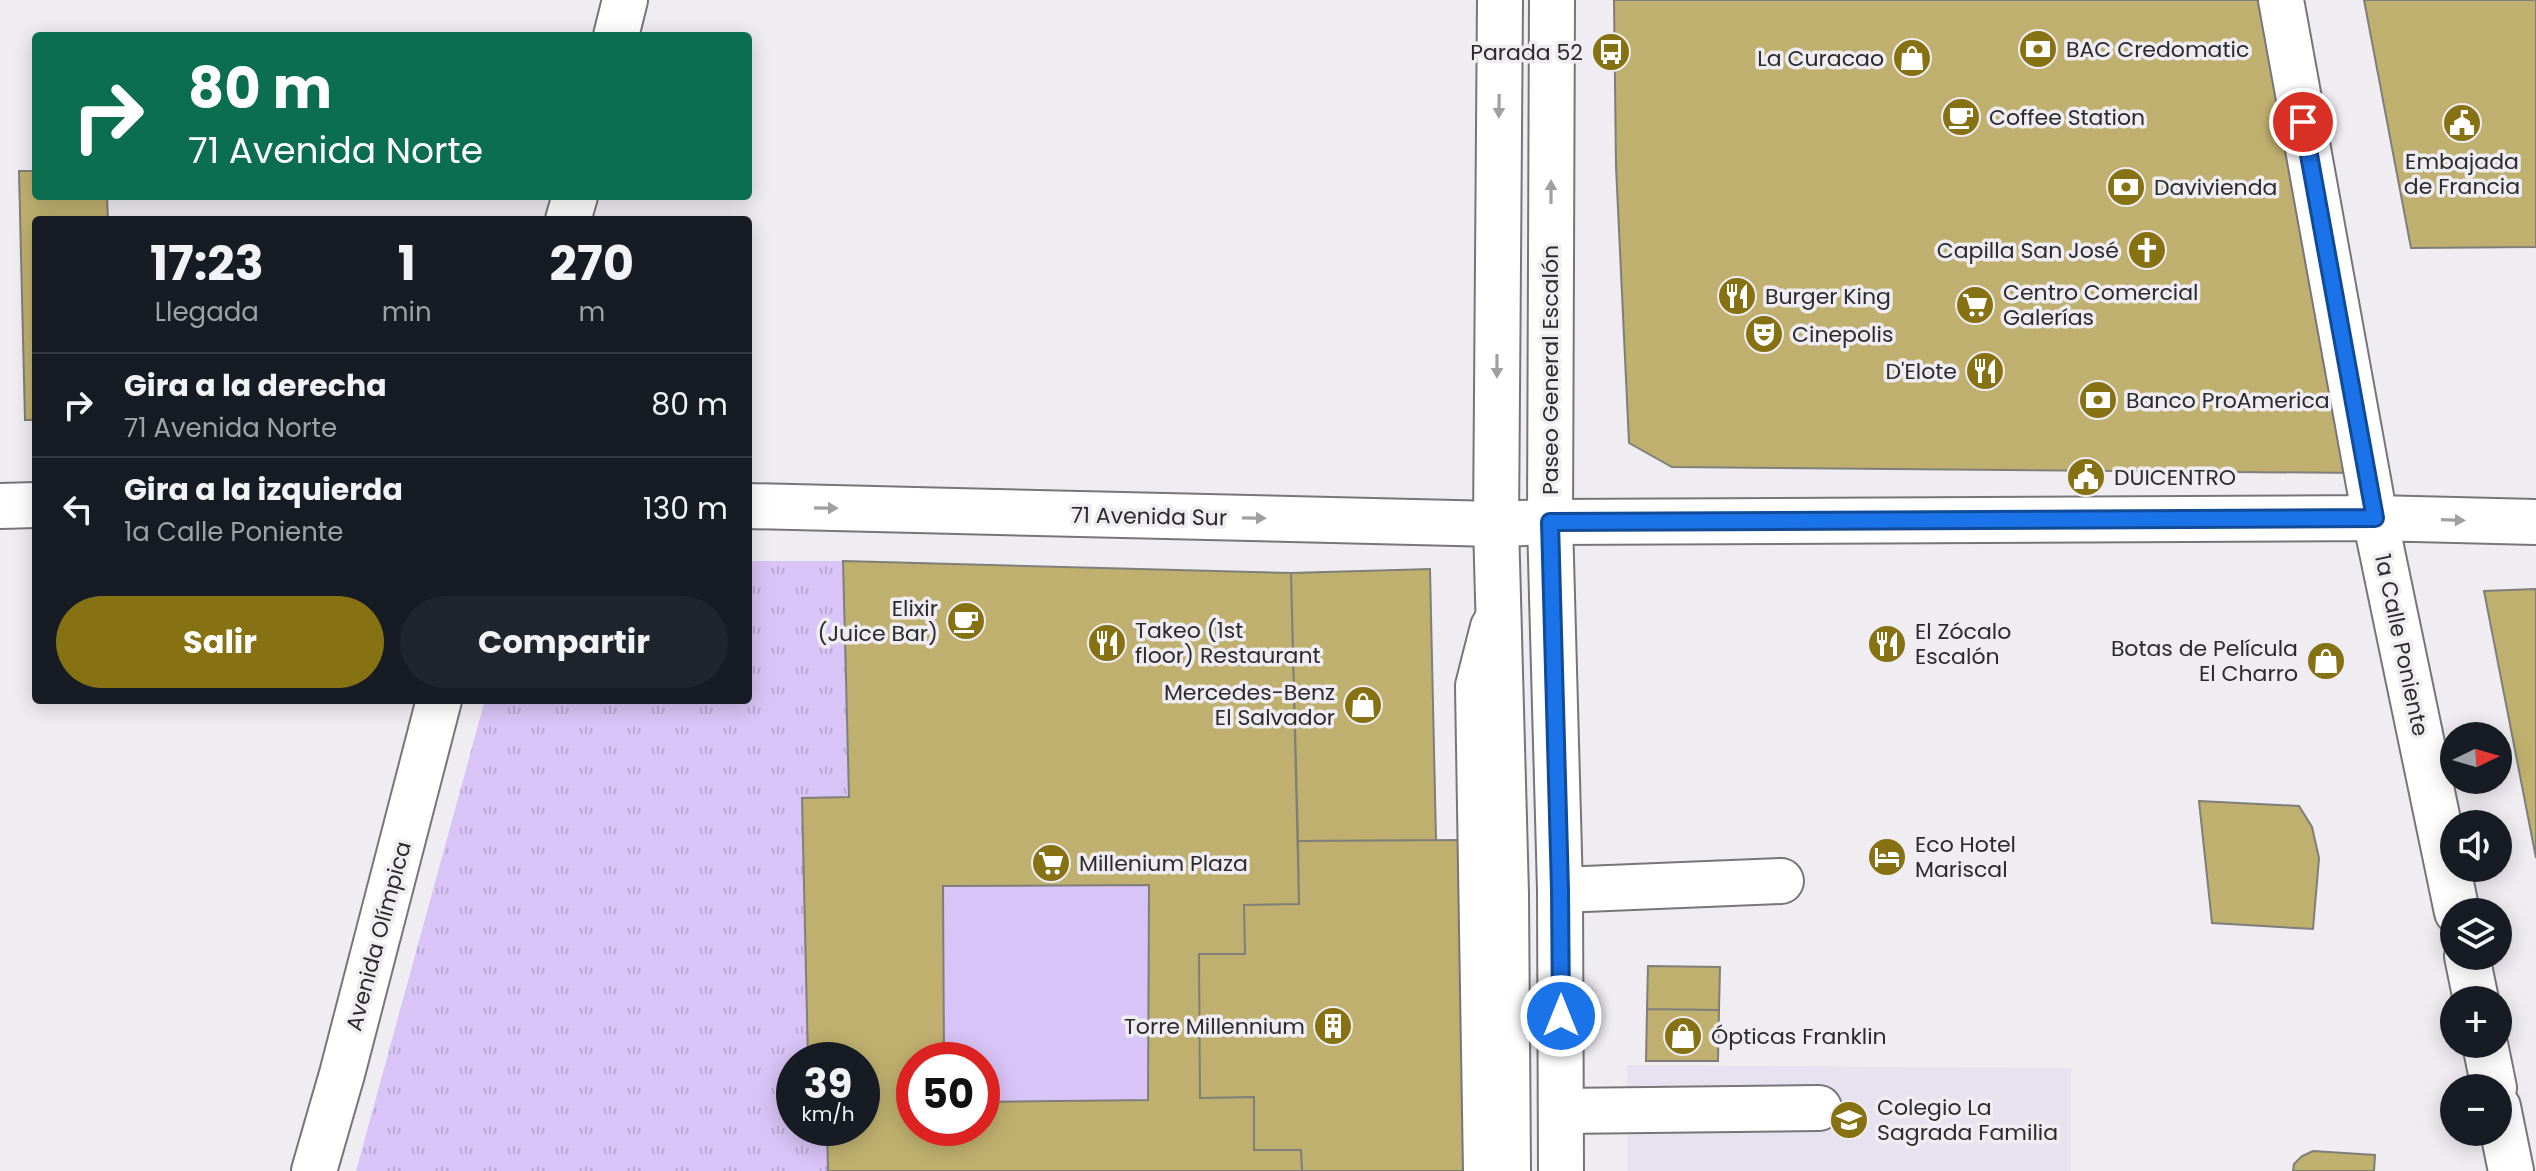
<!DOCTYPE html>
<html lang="es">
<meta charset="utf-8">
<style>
:root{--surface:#171b24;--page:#20242c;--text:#f1f3f6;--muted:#9ea1a6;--line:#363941;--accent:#867213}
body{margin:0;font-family:Poppins,sans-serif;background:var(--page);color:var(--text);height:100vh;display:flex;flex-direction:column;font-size:30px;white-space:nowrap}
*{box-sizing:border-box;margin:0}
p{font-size:26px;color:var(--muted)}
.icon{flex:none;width:44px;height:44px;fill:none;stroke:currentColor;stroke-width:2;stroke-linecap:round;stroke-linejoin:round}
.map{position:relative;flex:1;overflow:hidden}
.side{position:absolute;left:32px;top:216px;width:720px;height:488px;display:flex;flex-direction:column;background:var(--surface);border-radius:8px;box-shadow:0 4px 20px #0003}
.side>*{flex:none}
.guide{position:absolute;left:32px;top:32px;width:720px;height:168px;border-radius:8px;box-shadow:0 4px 20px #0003;background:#0b6e4f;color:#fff;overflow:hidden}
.needle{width:52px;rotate:85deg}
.tools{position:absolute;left:2440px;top:722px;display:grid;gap:16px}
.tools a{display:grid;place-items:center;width:72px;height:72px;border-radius:50%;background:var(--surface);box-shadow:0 4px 20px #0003;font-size:40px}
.speed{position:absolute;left:776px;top:1042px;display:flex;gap:16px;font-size:40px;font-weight:700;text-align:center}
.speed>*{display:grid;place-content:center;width:104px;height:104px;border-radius:50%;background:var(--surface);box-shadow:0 4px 20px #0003;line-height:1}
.speed small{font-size:20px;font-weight:400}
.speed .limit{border:12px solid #d22;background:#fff;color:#111}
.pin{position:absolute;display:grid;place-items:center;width:68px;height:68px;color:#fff;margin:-34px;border:4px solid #fff;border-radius:50%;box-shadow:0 2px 8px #0007}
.me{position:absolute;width:88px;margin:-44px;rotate:0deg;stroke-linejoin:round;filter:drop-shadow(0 0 6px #0008)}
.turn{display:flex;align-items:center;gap:28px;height:168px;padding:0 24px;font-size:36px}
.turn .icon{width:104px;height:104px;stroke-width:2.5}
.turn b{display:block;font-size:56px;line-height:68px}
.eta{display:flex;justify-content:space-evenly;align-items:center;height:136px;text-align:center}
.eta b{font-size:48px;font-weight:700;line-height:56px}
.primary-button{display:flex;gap:16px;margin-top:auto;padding:16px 24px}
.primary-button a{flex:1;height:92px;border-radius:48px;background:var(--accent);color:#fff;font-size:32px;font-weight:700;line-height:92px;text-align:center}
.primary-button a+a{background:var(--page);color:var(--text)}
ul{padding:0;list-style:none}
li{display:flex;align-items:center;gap:24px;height:104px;padding:0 24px;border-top:2px solid var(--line)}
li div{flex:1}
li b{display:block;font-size:30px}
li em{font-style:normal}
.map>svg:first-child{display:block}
</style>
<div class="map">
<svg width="2536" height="1171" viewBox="0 0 2536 1171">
<defs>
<pattern id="grass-tufts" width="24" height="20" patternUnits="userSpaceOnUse" patternTransform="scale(2)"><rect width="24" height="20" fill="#d8c4f6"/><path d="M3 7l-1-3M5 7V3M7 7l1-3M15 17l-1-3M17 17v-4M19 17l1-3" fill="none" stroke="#baa9d3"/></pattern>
</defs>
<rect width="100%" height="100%" fill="#efedf2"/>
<path fill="#e7e2ef" d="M1627,1065L2071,1068V1171H1627Z"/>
<path fill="url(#grass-tufts)" d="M748,561H843L849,797L802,799L808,1060H794V1128H827L828,1171H356L485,700H748Z"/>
<path fill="#d8c4f6" d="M1149,885L1148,1100L982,1102V1060H944L943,886Z"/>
<path fill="#c0b06f" stroke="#7f7e79" stroke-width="2" fill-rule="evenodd" d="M1614,0H2271L2358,473L1672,467L1629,443L1616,166Z
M2364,0H2536V247L2411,248Z
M19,171H36V196H107L108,220H36V420H25Z
M843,561L1291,573L1299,904L1244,905L1245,954H1199L1200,1098L1254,1097V1150H1301L1302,1171H828L827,1128H862V1060H808L802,798L849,797ZM1149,885L1148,1100L982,1102V1128H914V1060H944L943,886Z
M1430,569L1436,840L1298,841L1291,573Z
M2536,589V858L2484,591Z
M2199,801L2299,806L2312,827L2319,858L2313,929L2212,923Z
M1465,840L1467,1171H1302L1301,1150H1254V1097L1200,1098L1199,954H1245L1244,905L1299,904L1298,841Z
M1648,966L1720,967L1719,1010L1647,1009Z
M1647,1009L1719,1010L1718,1061H1646Z
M2313,1151L2375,1155L2374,1171H2293L2294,1164L2302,1156Z"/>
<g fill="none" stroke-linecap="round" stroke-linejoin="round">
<defs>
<path id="minor" d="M2281,0L2375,518L2457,912
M616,36L625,0
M568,220L575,196
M0,506L36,505
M748,506L1496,524L1550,522L2375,518L2536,522
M1560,890L1781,881
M2467,956L2476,1000
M2485,1044L2494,1088
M2498,1107L2511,1171
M1561,1111L1819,1108
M314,1171L342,1074L439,700
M1486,1171L1478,686L1493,627"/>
<path id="major" d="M1500,0L1496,524L1506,894L1508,1171
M1552,0L1550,522L1560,890L1561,1171"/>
</defs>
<use href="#minor" stroke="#777579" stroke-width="48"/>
<use href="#major" stroke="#777579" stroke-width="48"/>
<use href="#minor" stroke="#fff" stroke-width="44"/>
<use href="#major" stroke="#fff" stroke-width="44"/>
</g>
<defs><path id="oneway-solid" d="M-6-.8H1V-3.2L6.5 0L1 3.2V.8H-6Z" transform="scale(2)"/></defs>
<g fill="#a0a0a0">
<use href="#oneway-solid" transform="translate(1499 106) rotate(91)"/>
<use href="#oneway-solid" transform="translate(1551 192) rotate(-90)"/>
<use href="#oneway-solid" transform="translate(1497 366) rotate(90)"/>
<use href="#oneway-solid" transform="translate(826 508) rotate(1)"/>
<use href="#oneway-solid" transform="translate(1254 518) rotate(1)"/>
<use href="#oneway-solid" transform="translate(2453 520) rotate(2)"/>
</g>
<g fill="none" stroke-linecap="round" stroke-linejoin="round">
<defs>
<path id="route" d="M1561,1016L1560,890L1550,522L2375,518L2303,122"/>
</defs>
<use href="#route" stroke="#114b97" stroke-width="20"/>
<use href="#route" stroke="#1a73e8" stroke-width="14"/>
</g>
<defs>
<symbol id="bank-disc" viewBox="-11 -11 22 22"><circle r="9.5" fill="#867213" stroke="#efedf2"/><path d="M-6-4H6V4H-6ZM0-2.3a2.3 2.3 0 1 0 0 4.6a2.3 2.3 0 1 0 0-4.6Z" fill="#fff"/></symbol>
<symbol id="bus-disc" viewBox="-11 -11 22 22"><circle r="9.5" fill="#867213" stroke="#efedf2"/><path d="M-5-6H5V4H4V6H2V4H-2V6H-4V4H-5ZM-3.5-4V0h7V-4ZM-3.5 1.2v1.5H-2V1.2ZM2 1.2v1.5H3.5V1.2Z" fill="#fff"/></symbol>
<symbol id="shop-disc" viewBox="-11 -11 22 22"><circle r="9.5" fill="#867213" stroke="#efedf2"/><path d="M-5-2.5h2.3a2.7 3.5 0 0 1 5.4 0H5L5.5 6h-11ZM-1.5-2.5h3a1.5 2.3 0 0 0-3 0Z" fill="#fff"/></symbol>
<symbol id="cafe-disc" viewBox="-11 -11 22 22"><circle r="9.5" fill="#867213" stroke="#efedf2"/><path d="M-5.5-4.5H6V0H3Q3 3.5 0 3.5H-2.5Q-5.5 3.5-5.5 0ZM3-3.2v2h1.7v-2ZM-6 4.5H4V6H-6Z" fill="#fff"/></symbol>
<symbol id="civic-disc" viewBox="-11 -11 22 22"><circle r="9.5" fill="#867213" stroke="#efedf2"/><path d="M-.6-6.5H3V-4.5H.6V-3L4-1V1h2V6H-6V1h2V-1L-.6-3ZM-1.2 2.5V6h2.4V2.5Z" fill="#fff"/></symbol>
<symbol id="church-disc" viewBox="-11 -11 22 22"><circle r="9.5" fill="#867213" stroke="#efedf2"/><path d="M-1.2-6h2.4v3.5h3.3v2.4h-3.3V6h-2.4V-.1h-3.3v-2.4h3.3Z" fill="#fff"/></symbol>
<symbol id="restaurant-disc" viewBox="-11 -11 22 22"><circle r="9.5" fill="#867213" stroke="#efedf2"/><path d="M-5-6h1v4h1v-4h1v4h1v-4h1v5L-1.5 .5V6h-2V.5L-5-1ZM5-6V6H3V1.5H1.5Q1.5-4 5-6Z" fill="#fff"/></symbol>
<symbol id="supermarket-disc" viewBox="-11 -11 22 22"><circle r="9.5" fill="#867213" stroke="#efedf2"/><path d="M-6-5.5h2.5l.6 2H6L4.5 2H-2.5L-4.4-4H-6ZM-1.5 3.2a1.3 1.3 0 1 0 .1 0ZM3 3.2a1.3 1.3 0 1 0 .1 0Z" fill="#fff"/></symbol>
<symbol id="theatre-disc" viewBox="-11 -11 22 22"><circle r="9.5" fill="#867213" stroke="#efedf2"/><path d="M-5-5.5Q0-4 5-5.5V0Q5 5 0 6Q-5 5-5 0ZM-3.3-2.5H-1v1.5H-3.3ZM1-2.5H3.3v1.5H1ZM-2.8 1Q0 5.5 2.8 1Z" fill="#fff"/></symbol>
<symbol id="hotel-disc" viewBox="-11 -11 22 22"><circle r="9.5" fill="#867213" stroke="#efedf2"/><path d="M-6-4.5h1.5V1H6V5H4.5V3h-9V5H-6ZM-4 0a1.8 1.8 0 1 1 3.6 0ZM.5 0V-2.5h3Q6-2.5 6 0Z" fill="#fff"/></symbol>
<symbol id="building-disc" viewBox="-11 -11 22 22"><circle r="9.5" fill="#867213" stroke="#efedf2"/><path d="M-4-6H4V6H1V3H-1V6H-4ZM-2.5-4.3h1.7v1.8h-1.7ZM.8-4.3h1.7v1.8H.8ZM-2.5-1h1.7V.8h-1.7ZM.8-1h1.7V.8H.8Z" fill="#fff"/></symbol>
<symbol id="school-disc" viewBox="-11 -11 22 22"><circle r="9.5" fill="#867213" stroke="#efedf2"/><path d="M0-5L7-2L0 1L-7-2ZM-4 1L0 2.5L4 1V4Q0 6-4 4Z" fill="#fff"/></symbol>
</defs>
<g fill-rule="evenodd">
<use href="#bank-disc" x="2016" y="27" width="44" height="44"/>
<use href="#bus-disc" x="1589" y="30" width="44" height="44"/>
<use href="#shop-disc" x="1890" y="36" width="44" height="44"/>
<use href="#cafe-disc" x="1939" y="95" width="44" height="44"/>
<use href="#civic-disc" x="2440" y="101" width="44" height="44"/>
<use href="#bank-disc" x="2104" y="165" width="44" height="44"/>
<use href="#church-disc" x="2125" y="228" width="44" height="44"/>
<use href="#restaurant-disc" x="1715" y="274" width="44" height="44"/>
<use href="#supermarket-disc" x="1953" y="283" width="44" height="44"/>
<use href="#theatre-disc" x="1742" y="312" width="44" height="44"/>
<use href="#restaurant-disc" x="1963" y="349" width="44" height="44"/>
<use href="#bank-disc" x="2076" y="378" width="44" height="44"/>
<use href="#civic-disc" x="2064" y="455" width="44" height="44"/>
<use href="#cafe-disc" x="944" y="599" width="44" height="44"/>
<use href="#restaurant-disc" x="1085" y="621" width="44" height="44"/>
<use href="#restaurant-disc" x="1865" y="622" width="44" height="44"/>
<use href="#shop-disc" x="2304" y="639" width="44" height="44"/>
<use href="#shop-disc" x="1341" y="683" width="44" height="44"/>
<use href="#hotel-disc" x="1865" y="835" width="44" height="44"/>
<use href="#supermarket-disc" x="1029" y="841" width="44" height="44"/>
<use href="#building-disc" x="1311" y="1004" width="44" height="44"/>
<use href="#shop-disc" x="1661" y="1014" width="44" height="44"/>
<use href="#school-disc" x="1827" y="1098" width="44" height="44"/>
</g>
<g text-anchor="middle" stroke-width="7" stroke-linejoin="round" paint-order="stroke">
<g font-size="22" fill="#2b2b2c" stroke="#efedf2" text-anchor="start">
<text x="2066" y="57">BAC Credomatic</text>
<text x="1583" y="60" text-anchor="end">Parada 52</text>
<text x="1884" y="66" text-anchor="end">La Curacao</text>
<text x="1989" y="125">Coffee Station</text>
<text x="2462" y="169" text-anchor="middle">Embajada<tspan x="2462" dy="25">de Francia</tspan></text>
<text x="2154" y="195">Davivienda</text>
<text x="2119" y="258" text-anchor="end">Capilla San José</text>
<text x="2003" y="300">Centro Comercial<tspan x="2003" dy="25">Galerías</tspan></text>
<text x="1765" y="304">Burger King</text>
<text x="1792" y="342">Cinepolis</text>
<text x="1957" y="379" text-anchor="end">D'Elote</text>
<text x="2126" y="408">Banco ProAmerica</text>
<text x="2114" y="485">DUICENTRO</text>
<text x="938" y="616" text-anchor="end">Elixir<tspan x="938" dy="25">(Juice Bar)</tspan></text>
<text x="1135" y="638">Takeo (1st<tspan x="1135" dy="25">floor) Restaurant</tspan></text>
<text x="1915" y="639">El Zócalo<tspan x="1915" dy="25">Escalón</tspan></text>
<text x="2298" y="656" text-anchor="end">Botas de Película<tspan x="2298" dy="25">El Charro</tspan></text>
<text x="1335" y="700" text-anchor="end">Mercedes-Benz<tspan x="1335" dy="25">El Salvador</tspan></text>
<text x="1915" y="852">Eco Hotel<tspan x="1915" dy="25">Mariscal</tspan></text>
<text x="1079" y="871">Millenium Plaza</text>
<text x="1305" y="1034" text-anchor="end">Torre Millennium</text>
<text x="1711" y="1044">Ópticas Franklin</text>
<text x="1877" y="1115">Colegio La<tspan x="1877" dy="25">Sagrada Familia</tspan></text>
</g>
<g font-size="22" fill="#2b2b2c" stroke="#efedf2">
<text transform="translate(1550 370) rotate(-90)" y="8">Paseo General Escalón</text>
<text transform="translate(1149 516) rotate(1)" y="8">71 Avenida Sur</text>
<text transform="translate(2402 645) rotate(78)" y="8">1a Calle Poniente</text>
<text transform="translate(378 936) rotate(-75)" y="8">Avenida Olímpica</text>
</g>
</g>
</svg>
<div class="tools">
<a><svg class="needle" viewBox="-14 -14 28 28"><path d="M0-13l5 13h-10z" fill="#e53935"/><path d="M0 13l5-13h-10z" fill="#9ea1a6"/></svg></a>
<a><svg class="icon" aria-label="sound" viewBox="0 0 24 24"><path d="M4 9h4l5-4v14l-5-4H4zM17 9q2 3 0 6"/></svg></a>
<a><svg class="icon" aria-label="layers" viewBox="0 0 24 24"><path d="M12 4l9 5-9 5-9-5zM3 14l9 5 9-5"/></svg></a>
<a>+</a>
<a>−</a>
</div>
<div class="speed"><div>39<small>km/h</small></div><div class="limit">50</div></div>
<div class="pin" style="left:2303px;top:122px;background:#d93025"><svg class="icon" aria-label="arrive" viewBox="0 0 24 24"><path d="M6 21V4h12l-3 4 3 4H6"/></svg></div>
<svg class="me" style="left:1561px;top:1016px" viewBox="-20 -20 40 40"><circle r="17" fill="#1a73e8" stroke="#fff" stroke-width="3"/><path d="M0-11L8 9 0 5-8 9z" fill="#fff"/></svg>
<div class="guide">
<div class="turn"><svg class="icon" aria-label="right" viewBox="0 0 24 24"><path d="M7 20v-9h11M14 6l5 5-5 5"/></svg><div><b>80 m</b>71 Avenida Norte</div></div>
</div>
<section class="side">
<div class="eta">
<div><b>17:23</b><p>Llegada</p></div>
<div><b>1</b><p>min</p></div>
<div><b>270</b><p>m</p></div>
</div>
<ul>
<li><svg class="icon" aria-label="right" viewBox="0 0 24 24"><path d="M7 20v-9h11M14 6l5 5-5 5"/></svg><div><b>Gira a la derecha</b><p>71 Avenida Norte</p></div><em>80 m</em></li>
<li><svg class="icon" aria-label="left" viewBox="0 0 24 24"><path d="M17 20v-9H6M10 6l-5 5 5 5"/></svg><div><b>Gira a la izquierda</b><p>1a Calle Poniente</p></div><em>130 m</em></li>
</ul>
<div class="primary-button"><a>Salir</a><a>Compartir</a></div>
</section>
</div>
